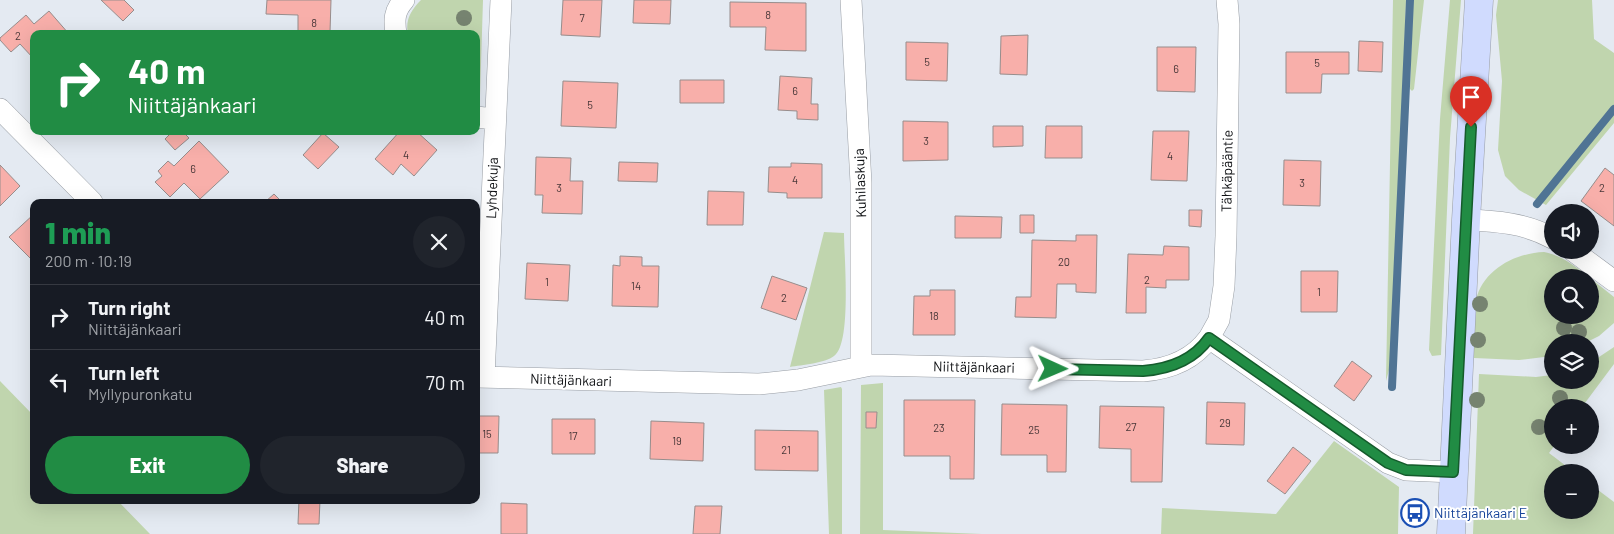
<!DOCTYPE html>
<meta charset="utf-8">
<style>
:root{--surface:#171b24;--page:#20242c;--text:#f1f3f6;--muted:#9ea1a6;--line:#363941;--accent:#218c44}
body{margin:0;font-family:Barlow,sans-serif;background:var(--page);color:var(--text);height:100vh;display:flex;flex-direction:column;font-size:19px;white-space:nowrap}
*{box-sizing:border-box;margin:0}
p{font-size:16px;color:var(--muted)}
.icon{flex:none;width:28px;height:28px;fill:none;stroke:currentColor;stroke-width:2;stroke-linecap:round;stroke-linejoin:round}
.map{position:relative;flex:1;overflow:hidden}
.panel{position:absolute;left:30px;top:199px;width:450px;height:305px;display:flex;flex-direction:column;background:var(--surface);border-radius:10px;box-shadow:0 5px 20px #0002}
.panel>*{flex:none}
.top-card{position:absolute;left:30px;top:30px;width:450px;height:105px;border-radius:10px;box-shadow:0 5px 20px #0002;background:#218c44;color:#fff;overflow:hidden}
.fabs{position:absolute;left:1544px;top:204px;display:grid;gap:10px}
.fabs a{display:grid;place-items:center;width:55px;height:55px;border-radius:50%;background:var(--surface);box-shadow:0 5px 20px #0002;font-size:25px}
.pin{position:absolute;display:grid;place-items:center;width:42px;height:42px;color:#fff;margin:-51px -21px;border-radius:50% 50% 50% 0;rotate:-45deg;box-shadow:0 0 5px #0007}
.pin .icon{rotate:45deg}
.me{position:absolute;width:55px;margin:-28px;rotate:91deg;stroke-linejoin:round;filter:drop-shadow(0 0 4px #0008)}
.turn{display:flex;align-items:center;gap:18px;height:105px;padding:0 15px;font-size:22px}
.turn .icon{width:65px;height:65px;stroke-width:2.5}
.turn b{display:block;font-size:35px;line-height:42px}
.round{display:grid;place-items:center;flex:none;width:52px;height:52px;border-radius:26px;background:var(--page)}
.overview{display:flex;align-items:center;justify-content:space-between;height:85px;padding:0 15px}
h1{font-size:30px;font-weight:800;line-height:38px;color:#1e9e55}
.button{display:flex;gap:10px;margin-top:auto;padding:10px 15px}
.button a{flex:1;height:58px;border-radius:30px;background:var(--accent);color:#fff;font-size:20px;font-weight:800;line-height:58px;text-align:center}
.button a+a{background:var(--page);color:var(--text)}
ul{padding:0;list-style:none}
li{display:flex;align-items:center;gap:15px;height:65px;padding:0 15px;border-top:1px solid var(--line)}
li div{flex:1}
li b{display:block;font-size:19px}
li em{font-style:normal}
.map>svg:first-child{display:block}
</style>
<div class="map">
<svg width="1614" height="534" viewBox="0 0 1614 534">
<rect width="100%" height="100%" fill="#e4eaf2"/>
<path fill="#c0d5ae" d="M421,0H483L480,96L476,98V34H408C405,20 411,10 421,0Z
M1393,0H1406L1399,220L1397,332L1394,352L1386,381Z
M1413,0H1424L1414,89L1412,91L1410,89Z
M1450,0H1461L1450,138L1441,355L1432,356L1429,350L1440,119Z
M1498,0H1592L1594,39L1614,53V123L1546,205L1519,190L1505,176L1498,150L1502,81L1496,15Z
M824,232L844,233C844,255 852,344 834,356C825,363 802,365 790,367Z
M1544,252C1563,256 1575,266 1590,278H1552V315H1590V278L1614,297V323L1599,336L1587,342H1552V356L1519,360L1474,358C1474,342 1473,315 1476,300C1483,270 1515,253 1544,252Z
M1614,347V364L1582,407L1552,408V445H1555L1549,453L1574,472H1552V510H1590V484L1614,502V534H1473L1479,374L1536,377L1552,375V380H1590V363Z
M0,381L34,416V500H117L150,534H0Z
M883,383V530L982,534H860L861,385Z
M841,387L842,389V534H829L824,390Z
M1334,441L1399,487L1398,534H1161L1162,508L1276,514Z"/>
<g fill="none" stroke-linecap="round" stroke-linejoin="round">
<path stroke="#507494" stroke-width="8" d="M1537,204L1614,109
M1392,387L1410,0"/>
</g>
<path fill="#f8afaa" stroke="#978d8c" d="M101,0H124L134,10L123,21Z
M267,0H331L330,32L298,31V15L266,14Z
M563,0H602L600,37L561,35Z
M634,0H671L670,24L633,23Z
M730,2L806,3V51L765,50L766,27H730Z
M49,11L69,34H34V59L20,44L11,52L0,40V38L26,15L34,24Z
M1028,35L1027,75L1000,74L1001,36Z
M1359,41L1383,42L1382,72L1358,71Z
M906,42L948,43L947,81L906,80Z
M1157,47H1196L1195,92L1157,91Z
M1286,52H1349V74H1322L1321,93H1286Z
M780,76L812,78L811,104H818V120L797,119V111L778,110Z
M680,80H724V103H680Z
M563,81L618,83L616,128L561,126Z
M903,121L948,122V160L903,161Z
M993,126H1023V146L993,147Z
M1046,126H1082V158H1045Z
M173,131H182L189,138L175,150L165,139Z
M400,131H416L437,150L414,176L401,164L393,175L375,159Z
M1153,131H1189L1187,181L1151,180Z
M323,133L339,147L318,169L303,155Z
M199,141L229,172L200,199L184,183L170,197L155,182L162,176L158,171L168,161L174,166Z
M536,157L571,158L570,181H583L582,214L542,213L543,195H535Z
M1284,160L1321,161L1320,206L1283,205Z
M619,162L658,163L657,182L618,181Z
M791,163L822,164V198H787V193L768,192L769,167H791Z
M0,165L20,186L0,206Z
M1605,168L1614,175V226L1581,201Z
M708,191L744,192L743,225H707Z
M274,194L282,202H265Z
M1189,210H1202L1201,227L1189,226Z
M34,214V262L9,237Z
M1020,215H1034V233H1020Z
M955,216L1002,217L1001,238H955Z
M1076,235H1097L1096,293L1076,292V284H1057L1056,318L1015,317L1016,297H1031L1032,240L1076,241Z
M1164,246L1189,247V280H1166V288L1146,287V313H1126L1128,254L1163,255Z
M620,256L642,257V266H659L658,307L612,306L613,265L620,266Z
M527,263L570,265L568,301L525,299Z
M1301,271H1338L1337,312H1301Z
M772,276L807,288L796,320L761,308Z
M930,290H955V335H913L914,296H930Z
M1352,361L1372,376L1354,401L1334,386Z
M904,400H975L974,479H950V456H904Z
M1207,402L1245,403L1244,445L1206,444Z
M1002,404L1067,405L1066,472H1047V455H1001Z
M1100,406L1164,407L1162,482H1131V449L1099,448Z
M866,412H877L876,428H866Z
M476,416H499L498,453H476Z
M552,419H595V454H552Z
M651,421L704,423L703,461L650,459Z
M755,430L818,431V471L755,470Z
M1293,447L1311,461L1285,494L1267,481Z
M299,500H320L319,524H298Z
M501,503L527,504V534H501Z
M695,506H722L720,534H693Z"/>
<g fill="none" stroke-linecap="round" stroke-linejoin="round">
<defs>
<path id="street" d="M851,0L861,183V366
M396,34C394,20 394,11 404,0
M0,109L92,202
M476,117L494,119
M1466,220C1495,221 1526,223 1552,238
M1572,250L1614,281
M1209,338L1219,320L1224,286L1226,236L1229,24L1227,0
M476,377L759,384L798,380L871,365L1143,371C1169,369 1193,360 1209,338L1388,463L1406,470L1453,472
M484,377L501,0"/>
<path id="secondary" d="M1451,534L1466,220L1479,0"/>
</defs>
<use href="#street" stroke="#989da4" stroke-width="22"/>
<use href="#secondary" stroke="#989da4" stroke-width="29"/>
<use href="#street" stroke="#fff" stroke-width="21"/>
<use href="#secondary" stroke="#d0dbfe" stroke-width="28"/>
</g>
<g fill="#768370">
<circle cx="464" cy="18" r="8"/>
<circle cx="1480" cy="304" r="8"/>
<circle cx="1564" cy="328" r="8"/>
<circle cx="1579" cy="332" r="8"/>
<circle cx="1478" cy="340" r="8"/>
<circle cx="1560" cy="398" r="8"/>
<circle cx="1477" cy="400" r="8"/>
<circle cx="1539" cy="427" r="8"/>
</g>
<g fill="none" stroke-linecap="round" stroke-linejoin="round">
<defs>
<path id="route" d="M1053,369L1143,371C1169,369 1193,361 1209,338L1388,463L1406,470L1453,472L1471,127"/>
</defs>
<use href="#route" stroke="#155b2c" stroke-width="12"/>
<use href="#route" stroke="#218c44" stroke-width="9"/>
</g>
<defs>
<symbol id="bus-ring" viewBox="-11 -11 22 22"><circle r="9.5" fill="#fff" stroke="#1a4fb4" stroke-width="1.5"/><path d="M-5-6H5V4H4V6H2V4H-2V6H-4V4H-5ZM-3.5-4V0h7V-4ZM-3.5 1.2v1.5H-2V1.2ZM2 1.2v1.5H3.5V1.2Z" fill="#1a4fb4"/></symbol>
</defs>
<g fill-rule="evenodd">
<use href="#bus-ring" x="1399" y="497" width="32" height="32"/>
</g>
<g text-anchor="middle" stroke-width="4" stroke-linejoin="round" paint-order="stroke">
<g font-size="11" fill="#483738">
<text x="768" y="19">8</text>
<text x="582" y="22">7</text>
<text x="314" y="27">8</text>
<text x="18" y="40">2</text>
<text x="927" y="66">5</text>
<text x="1317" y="67">5</text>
<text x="1176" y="73">6</text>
<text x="795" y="95">6</text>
<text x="590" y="109">5</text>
<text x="926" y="145">3</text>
<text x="406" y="159">4</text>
<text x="1170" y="160">4</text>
<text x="193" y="173">6</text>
<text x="795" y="184">4</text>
<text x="1302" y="187">3</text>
<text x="559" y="192">3</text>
<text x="1602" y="192">2</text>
<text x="1064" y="266">20</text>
<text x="1147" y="284">2</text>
<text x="547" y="286">1</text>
<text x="636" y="290">14</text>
<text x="1319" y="296">1</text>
<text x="784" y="302">2</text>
<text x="934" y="320">18</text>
<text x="1225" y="427">29</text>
<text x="1131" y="431">27</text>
<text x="939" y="432">23</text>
<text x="1034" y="434">25</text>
<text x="487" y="438">15</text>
<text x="573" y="440">17</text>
<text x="677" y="445">19</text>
<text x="786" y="454">21</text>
</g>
<g font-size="14" fill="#0d0f12" stroke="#fff">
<text transform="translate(1227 171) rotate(-89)" y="5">Tähkäpääntie</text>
<text transform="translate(860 183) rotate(-92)" y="5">Kuhilaskuja</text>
<text transform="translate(492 188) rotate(-88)" y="5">Lyhdekuja</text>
<text transform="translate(974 367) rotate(1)" y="5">Niittäjänkaari</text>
<text transform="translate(571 380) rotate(2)" y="5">Niittäjänkaari</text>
</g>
<g font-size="14" fill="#164399" stroke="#fff" text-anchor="start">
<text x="1434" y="518">Niittäjänkaari E</text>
</g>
</g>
</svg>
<div class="fabs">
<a><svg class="icon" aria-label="sound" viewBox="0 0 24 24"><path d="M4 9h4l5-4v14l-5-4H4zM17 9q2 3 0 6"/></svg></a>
<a><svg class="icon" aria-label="search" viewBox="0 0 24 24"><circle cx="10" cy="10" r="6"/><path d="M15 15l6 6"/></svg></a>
<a><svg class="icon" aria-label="layers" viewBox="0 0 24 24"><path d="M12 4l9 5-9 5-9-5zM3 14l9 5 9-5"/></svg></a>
<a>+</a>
<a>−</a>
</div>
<div class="pin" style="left:1471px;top:127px;background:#d93025"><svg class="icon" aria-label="arrive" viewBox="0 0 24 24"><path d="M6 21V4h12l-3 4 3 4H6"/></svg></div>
<svg class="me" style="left:1053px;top:369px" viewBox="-20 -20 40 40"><path d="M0-17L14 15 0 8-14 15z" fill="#218c44" stroke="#fff" stroke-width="4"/></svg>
<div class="top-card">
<div class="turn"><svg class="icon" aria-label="right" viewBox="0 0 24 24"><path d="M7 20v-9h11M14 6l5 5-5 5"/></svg><div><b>40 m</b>Niittäjänkaari</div></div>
</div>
<section class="panel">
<div class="overview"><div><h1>1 min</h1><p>200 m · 10:19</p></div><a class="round"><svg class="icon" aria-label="close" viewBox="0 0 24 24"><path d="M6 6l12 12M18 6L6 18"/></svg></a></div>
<ul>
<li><svg class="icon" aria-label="right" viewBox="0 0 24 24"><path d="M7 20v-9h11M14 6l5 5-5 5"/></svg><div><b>Turn right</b><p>Niittäjänkaari</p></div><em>40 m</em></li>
<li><svg class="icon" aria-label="left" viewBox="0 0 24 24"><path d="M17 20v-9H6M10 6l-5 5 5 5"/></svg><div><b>Turn left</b><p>Myllypuronkatu</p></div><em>70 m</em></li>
</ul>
<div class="button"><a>Exit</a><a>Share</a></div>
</section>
</div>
